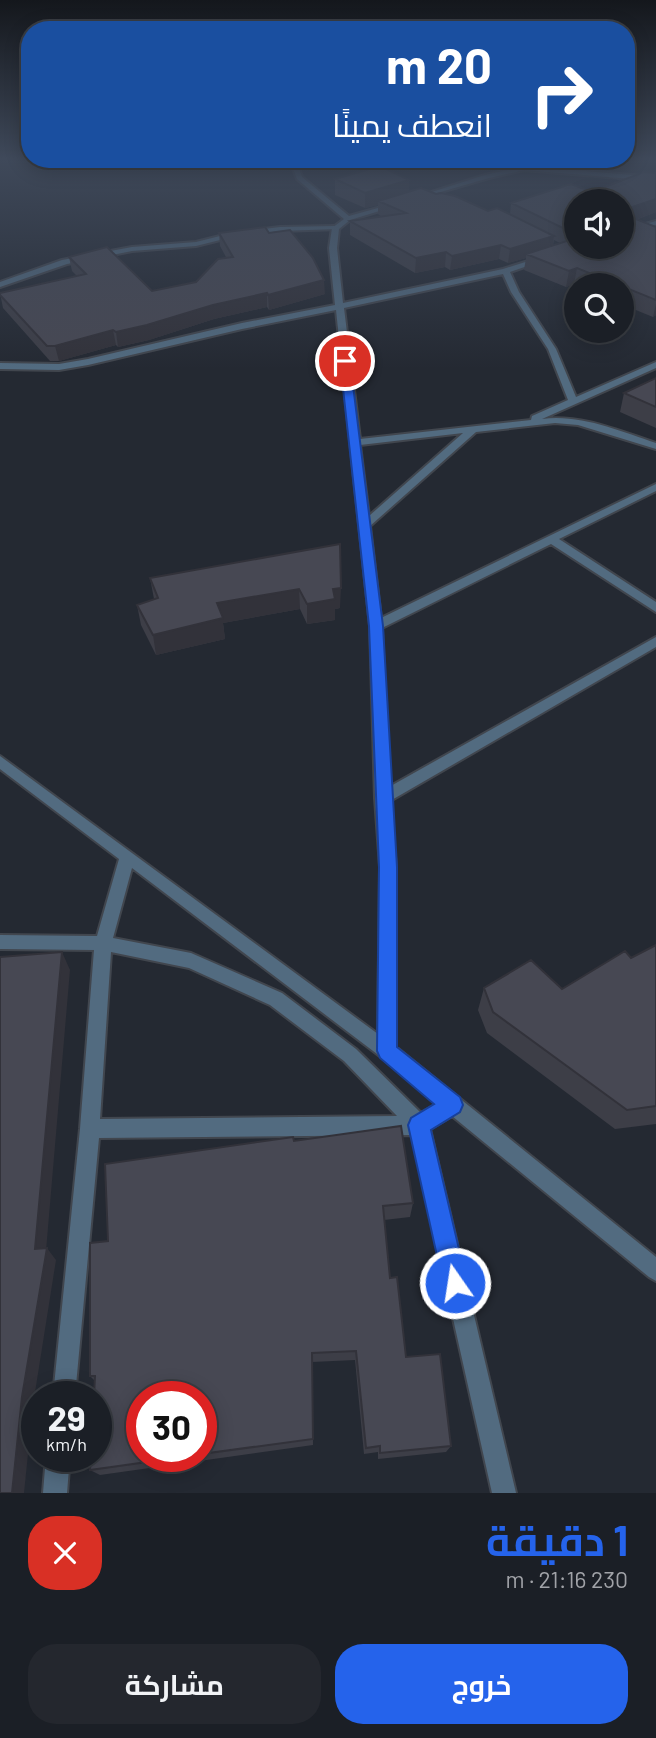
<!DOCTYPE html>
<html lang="ar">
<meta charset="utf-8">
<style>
:root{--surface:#1b1f26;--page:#24272e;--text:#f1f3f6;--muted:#a0a2a7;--line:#393d43;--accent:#2563eb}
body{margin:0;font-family:Barlow,Cairo,sans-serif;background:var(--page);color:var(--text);direction:rtl;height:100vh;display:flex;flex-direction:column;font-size:26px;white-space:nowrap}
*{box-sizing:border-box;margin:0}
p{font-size:23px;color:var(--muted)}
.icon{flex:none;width:38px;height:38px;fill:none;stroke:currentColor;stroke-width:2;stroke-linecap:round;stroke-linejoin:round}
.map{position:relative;height:1493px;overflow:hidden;direction:ltr}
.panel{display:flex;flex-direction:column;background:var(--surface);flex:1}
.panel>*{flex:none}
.top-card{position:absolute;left:21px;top:21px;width:614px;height:147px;border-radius:28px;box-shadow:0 4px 18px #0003,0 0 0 2px var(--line);direction:rtl;background:#1a4fa0;color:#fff;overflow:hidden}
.fabs{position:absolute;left:564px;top:189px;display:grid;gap:14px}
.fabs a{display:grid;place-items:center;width:70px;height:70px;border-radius:50%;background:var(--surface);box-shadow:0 4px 18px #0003,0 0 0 2px var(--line);font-size:35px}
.speed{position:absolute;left:21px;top:1381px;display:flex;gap:14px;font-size:35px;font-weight:700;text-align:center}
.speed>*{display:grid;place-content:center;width:91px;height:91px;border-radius:50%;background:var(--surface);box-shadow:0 4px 18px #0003,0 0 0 2px var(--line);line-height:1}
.speed small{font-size:18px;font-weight:400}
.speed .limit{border:10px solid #d22;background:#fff;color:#111}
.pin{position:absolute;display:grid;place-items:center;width:60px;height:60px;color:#fff;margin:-30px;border:4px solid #fff;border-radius:50%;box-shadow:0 2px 7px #0007}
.me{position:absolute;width:77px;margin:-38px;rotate:347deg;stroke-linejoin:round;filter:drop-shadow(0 0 5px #0008)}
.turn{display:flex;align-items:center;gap:24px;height:147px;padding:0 28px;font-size:32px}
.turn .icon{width:91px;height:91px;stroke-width:2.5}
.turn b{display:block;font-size:49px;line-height:60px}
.round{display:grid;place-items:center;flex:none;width:74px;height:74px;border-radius:28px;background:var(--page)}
.headline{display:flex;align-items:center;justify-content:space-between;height:119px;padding:0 28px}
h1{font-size:42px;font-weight:700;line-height:52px;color:var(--accent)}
.button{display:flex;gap:14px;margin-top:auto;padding:14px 28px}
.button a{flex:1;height:80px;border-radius:28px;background:var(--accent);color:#fff;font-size:28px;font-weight:700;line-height:80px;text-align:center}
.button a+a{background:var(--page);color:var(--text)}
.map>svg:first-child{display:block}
</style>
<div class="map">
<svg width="656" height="1493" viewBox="0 0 656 1493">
<rect width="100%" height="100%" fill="#242932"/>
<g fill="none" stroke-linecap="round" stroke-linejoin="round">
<defs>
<path id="service" d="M336,226L338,229L280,231L232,237L196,246L132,251L67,264L0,287V282L62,260L132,247L196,242L232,233L280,227Z"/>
<path id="minor" d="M290,160H296L302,177L349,216L396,203L399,205L350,220L339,229L337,248L343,303L503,269L576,246L582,247L510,272L519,292L556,349L576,397L656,362V368L542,419C581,414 619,431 656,443V449L578,425L555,423L476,432L370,526L381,618L656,484V491L559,539L656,602V612L551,544L382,628L389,787L656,637V647L390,801L396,867V1047L656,1257V1281L649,1277L452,1116L430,1129L516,1493H492L412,1135L99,1138L75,1396H53L80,1129L94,950L0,949V935L97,936L119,859L0,769V756L378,1034L380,867L375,798L370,626L336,310L242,329L88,365L59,370L0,369V363L59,364L88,359L242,323L335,305L329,248L332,228L344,219L297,179ZM503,274L511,292L548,349L568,400L532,416L531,420L360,439L344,308ZM463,433L369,516L360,445ZM132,868L381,1057L437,1104L421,1113L356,1049L282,993L191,953L113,938ZM111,952L189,968L270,1005L344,1061L397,1116L100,1119Z
M428,160H450L656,177V181L524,170L489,178L413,200V198L485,175L512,169Z
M656,221V225L621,235V231Z
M46,1456H70L67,1493H43Z"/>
</defs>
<use href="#service" stroke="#41464e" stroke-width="4"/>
<use href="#minor" stroke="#41464e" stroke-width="4"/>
<use href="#service" fill="#526b80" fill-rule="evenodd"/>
<use href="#minor" fill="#526b80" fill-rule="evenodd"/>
</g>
<path fill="#3d3e47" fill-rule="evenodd" d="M380,166L409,180V191L421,188L436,194L441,193L455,196L488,211L497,208L510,214L511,203L571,184L592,192L644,172L656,173V212L636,220L656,227V315L653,317L621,304V285H577L574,284L566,287L524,270L526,258L508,263L499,259L450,270L445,267L415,273L350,235V221L382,217L378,214V205L365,208L335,195V179ZM576,201H621V247H576ZM554,240L560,243L553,245Z
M219,233H269L325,294L269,310L267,307L214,319L149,340L118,347L116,345L59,361H50L3,308L0,293L77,276L72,271L69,257L152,291L196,282L226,257L220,246Z
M656,378V428L620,412L624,393Z
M340,544V608L335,609V620L307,624L300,609L223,623L225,639L156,655L141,625L137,605L154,599L150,578Z
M656,945V1124L615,1129L487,1033L478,1010L484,988L562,989L631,958Z
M294,1141L413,1203L410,1217L384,1220L390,1278L406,1357L451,1446L446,1452L378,1459V1452L364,1454L355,1360L312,1362L313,1445L100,1475L90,1470L95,1381L90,1376L108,1241ZM201,1396V1456H142Z"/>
<path fill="#32323a" d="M409,180V195L378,201V205L365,208V193Z
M656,199V212L621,225V211Z
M576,229V244L566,246L569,231Z
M554,236L552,250L526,254V258L508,263L510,249Z
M501,245L499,259L450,270L452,256Z
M446,252L445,267L415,273L416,258Z
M577,268L574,284L566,287L569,271Z
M324,280L325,294L269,310L268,295Z
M267,293V307L214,319L149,340L118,347L116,332L213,305Z
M656,304V315L653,317Z
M113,330L116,345L59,361L55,346Z
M341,588L340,608L335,609V620L307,624V604L333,589Z
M299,589L300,609L223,623L225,639L156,655L153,635L217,603Z
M62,952L70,970L46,1251L47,1248L56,1260L33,1405L24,1493H12L22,1397Z"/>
<path fill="#474853" stroke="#32323a" stroke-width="2" d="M380,166L409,180L365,193L335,179Z
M644,172L656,173V199L621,211V201H576V229L569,231L511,203L571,184L592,192Z
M421,188L436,194L441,193L455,196L488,211L497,208L554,236L510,249L501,245L452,256L446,252L416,258L350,221L406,213L378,201Z
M621,214H623V222L636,219L656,227V300L577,268L569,271L526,254L576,238V247H621Z
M265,227L269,233L290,230L313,258L324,280L268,295L267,293L213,305L147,325L116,332L113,330L55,346H47L0,295V293L86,274L69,257L107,247L152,291L196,282L218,259L233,257L219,233Z
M656,378V407L624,393Z
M340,544L341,588L333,589L335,599L307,604L299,589L217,603L223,618L153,635L137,605L158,598L150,578Z
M656,945V1106L627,1110L493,1012L484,988L531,960L562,989L625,951L631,958Z
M62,952L35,1249L47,1248L22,1397L12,1493H0V957Z
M401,1126L413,1203L383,1206L390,1278L397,1277L406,1357L440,1354L451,1446L380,1453V1446L366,1448L356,1351L312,1353L313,1439L201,1454V1396H142V1456H190L90,1470L91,1456H96V1396H94L95,1376H90V1243L108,1241L105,1164L293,1137L294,1141Z"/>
<linearGradient id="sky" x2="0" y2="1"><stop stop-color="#14171c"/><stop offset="0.43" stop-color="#3f495a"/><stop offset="1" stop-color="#3f495a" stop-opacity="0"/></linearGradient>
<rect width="656" height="369" fill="url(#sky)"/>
<path fill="#2563eb" stroke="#184099" stroke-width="2" d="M345,358L350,361L383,626L397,867V1047L460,1097L463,1105L460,1112L431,1130L467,1283L464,1291L455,1295L447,1291L443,1283L408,1125L411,1118L434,1104L380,1058L377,1051L379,867L369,626L340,361Z"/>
</svg>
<div class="fabs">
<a><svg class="icon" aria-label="sound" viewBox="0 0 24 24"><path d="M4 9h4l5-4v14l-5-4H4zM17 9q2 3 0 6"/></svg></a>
<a><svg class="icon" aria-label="search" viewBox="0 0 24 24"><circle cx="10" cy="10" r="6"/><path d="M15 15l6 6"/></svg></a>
</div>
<div class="speed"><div>29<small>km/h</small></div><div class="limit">30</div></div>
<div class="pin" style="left:345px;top:361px;background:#d93025"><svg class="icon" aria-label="arrive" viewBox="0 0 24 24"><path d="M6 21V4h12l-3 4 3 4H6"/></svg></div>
<svg class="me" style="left:455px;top:1283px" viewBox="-20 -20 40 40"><circle r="17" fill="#2563eb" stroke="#fff" stroke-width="3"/><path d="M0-11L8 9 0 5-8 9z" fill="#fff"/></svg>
<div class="top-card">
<div class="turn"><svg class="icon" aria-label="right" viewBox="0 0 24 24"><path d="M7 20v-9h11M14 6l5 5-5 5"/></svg><div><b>20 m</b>انعطف يمينًا</div></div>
</div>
</div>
<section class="panel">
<div class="headline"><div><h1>1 دقيقة</h1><p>230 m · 21:16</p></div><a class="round" style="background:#d93025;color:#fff"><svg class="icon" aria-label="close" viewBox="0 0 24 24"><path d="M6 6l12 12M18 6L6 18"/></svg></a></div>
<div class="button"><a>خروج</a><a>مشاركة</a></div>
</section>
